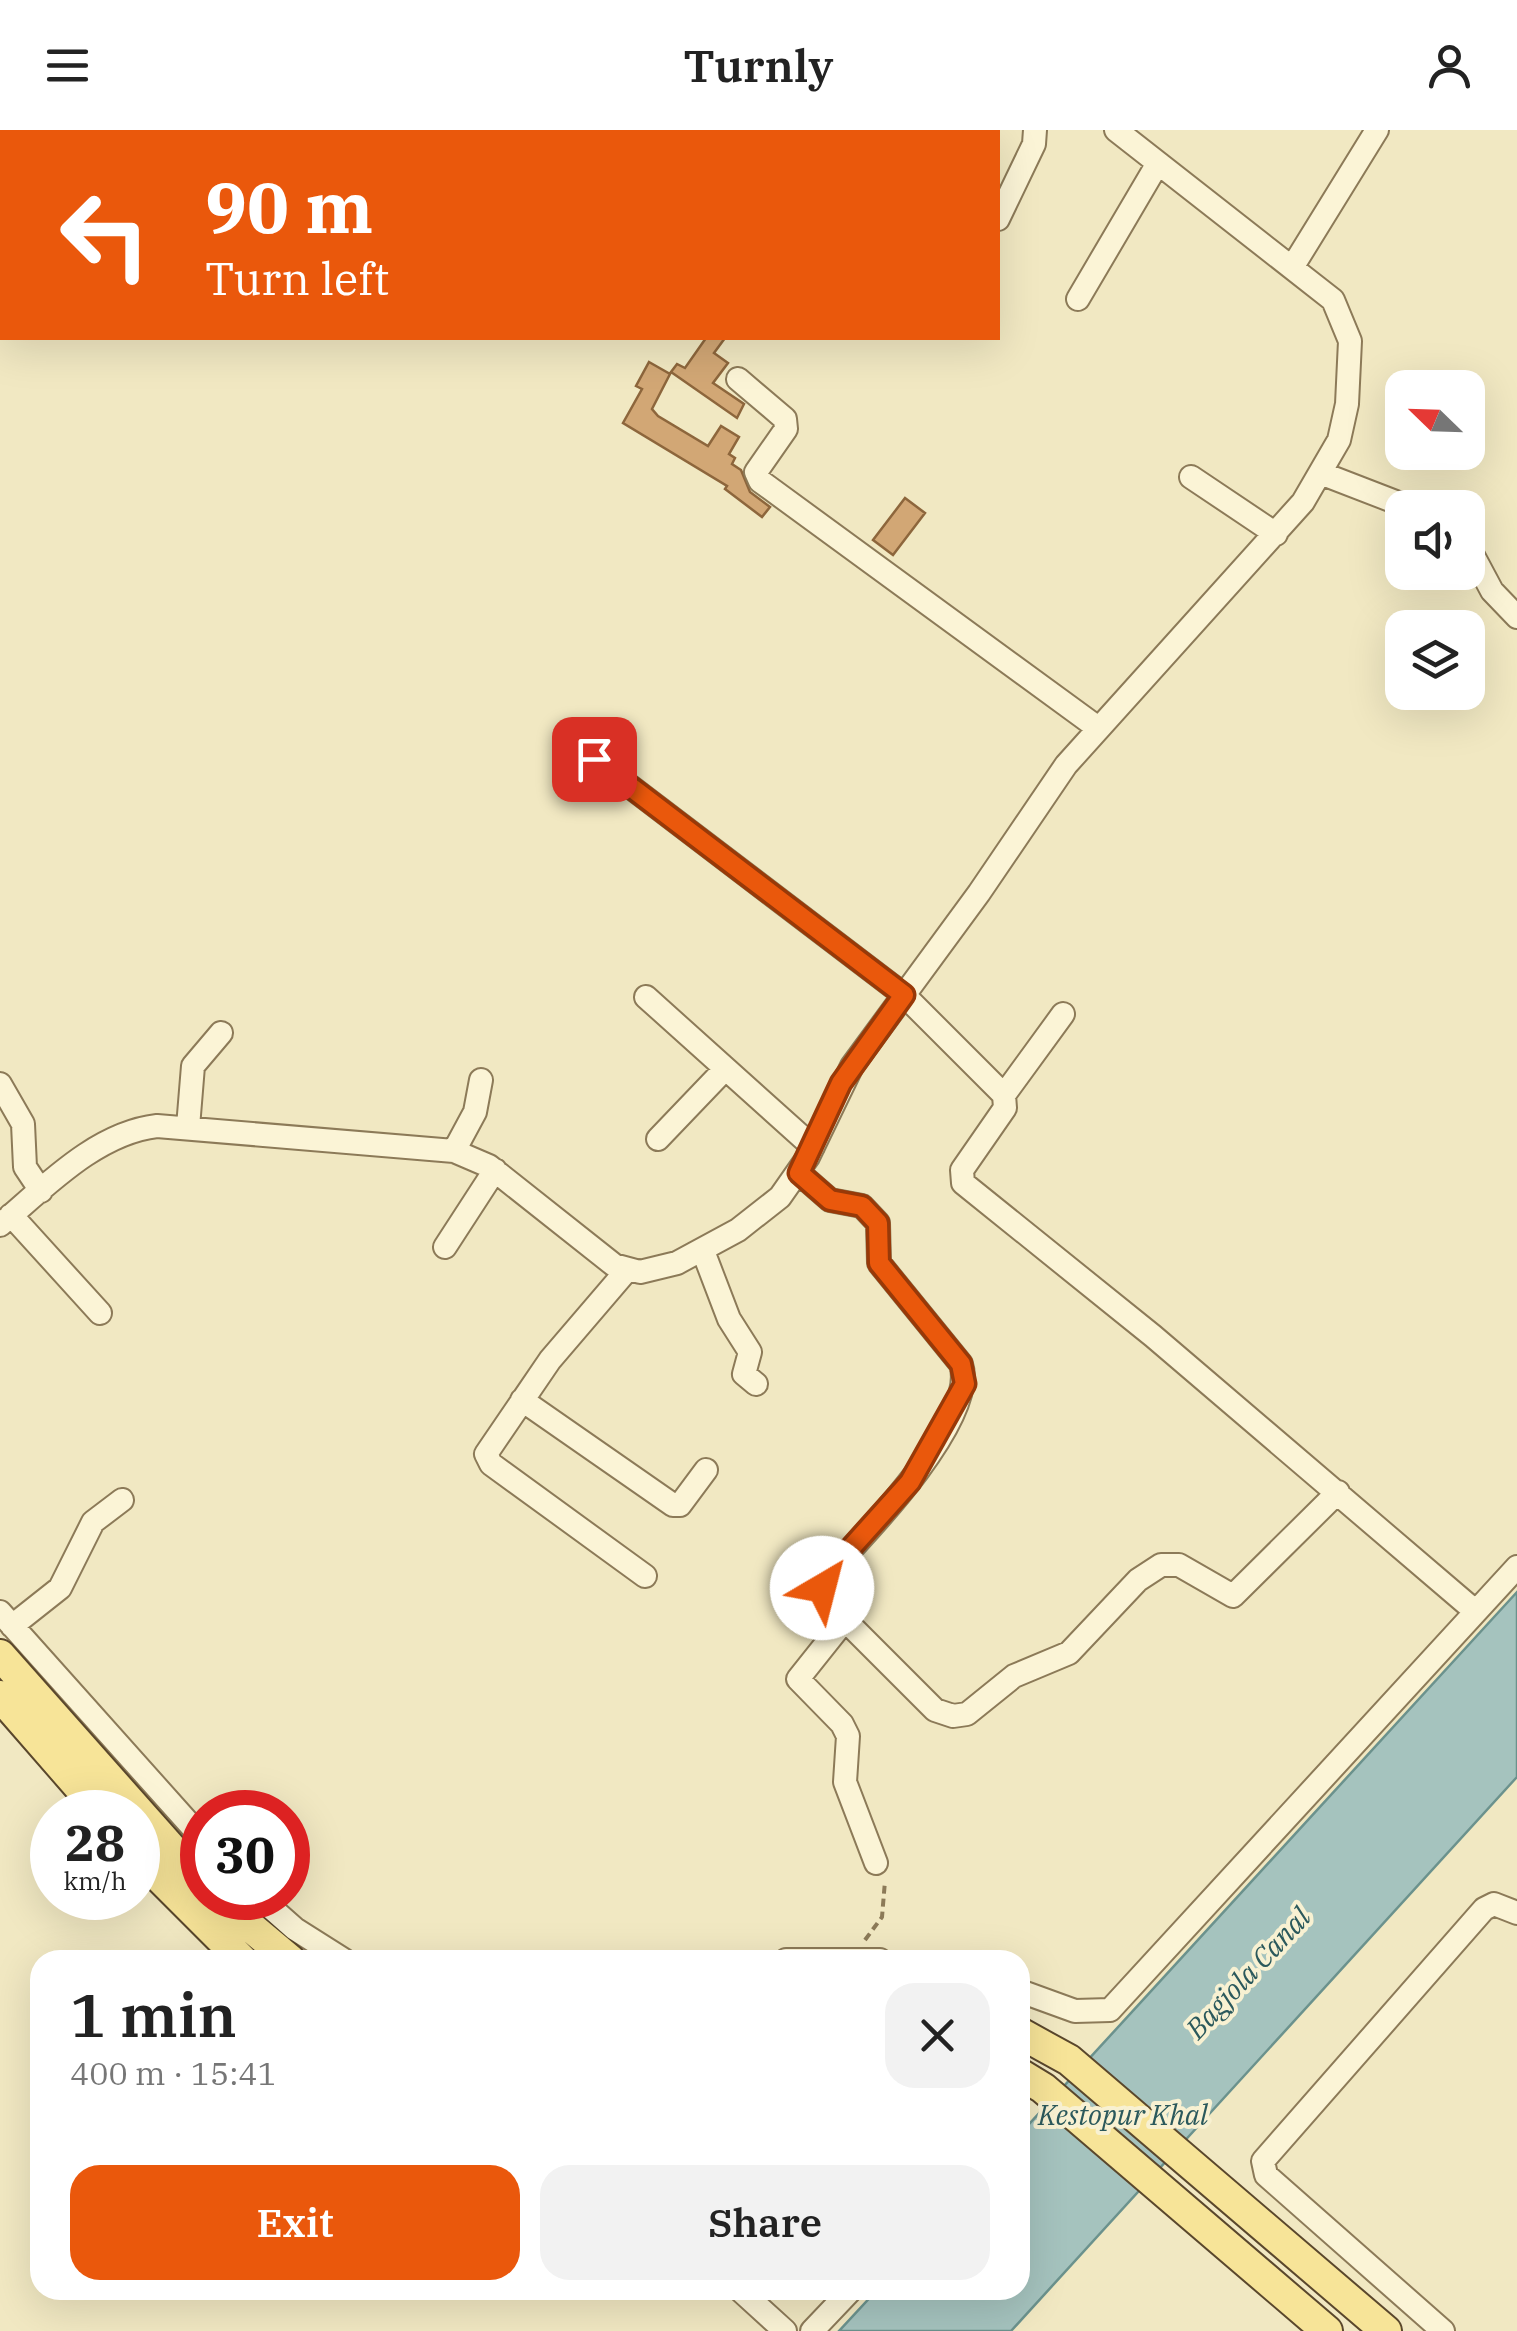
<!DOCTYPE html>
<meta charset="utf-8">
<style>
:root{--surface:#fff;--page:#f2f2f2;--text:#222;--muted:#767676;--accent:#ea580c}
body{margin:0;font-family:"IBM Plex Serif",serif;background:var(--page);color:var(--text);height:100vh;display:flex;flex-direction:column;font-size:38px;white-space:nowrap}
*{box-sizing:border-box;margin:0}
p{font-size:32px;color:var(--muted)}
.icon{flex:none;width:55px;height:55px;fill:none;stroke:currentColor;stroke-width:2;stroke-linecap:round;stroke-linejoin:round}
.map{position:relative;flex:1;overflow:hidden}
.details{position:absolute;left:30px;top:1820px;width:1000px;height:350px;display:flex;flex-direction:column;background:var(--surface);border-radius:30px;box-shadow:0 10px 40px #0002}
.details>*{flex:none}
.hud{position:absolute;left:0px;top:0px;width:1000px;height:210px;box-shadow:0 10px 40px #0002;background:#ea580c;color:#fff;overflow:hidden}
.needle{width:65px;rotate:293deg}
.fabs{position:absolute;left:1385px;top:240px;display:grid;gap:20px}
.fabs a{display:grid;place-items:center;width:100px;height:100px;border-radius:20px;background:var(--surface);box-shadow:0 10px 40px #0002;font-size:50px}
.speed{position:absolute;left:30px;top:1660px;display:flex;gap:20px;font-size:50px;font-weight:700;text-align:center}
.speed>*{display:grid;place-content:center;width:130px;height:130px;border-radius:50%;background:var(--surface);box-shadow:0 10px 40px #0002;line-height:1}
.speed small{font-size:25px;font-weight:400}
.speed .limit{border:15px solid #d22;background:#fff;color:#111}
.pin{position:absolute;display:grid;place-items:center;width:85px;height:85px;color:#fff;margin:-42px;border-radius:20px;box-shadow:0 5px 15px #0006}
.me{position:absolute;width:110px;margin:-55px;rotate:37deg;stroke-linejoin:round;filter:drop-shadow(0 0 8px #0008)}
.turn{display:flex;align-items:center;gap:35px;height:210px;padding:0 40px;font-size:45px}
.turn .icon{width:130px;height:130px;stroke-width:2.5}
.turn b{display:block;font-size:70px;line-height:85px}
.round{display:grid;place-items:center;flex:none;width:105px;height:105px;border-radius:30px;background:var(--page)}
.head{display:flex;align-items:center;justify-content:space-between;height:170px;padding:0 40px}
h1{font-size:60px;font-weight:600;line-height:75px}
.button{display:flex;gap:20px;margin-top:auto;padding:20px 40px}
.button a{flex:1;height:115px;border-radius:30px;background:var(--accent);color:#fff;font-size:40px;font-weight:600;line-height:115px;text-align:center}
.button a+a{background:var(--page);color:var(--text)}
header{display:flex;justify-content:space-between;align-items:center;height:130px;padding:0 40px;background:var(--surface);font-size:45px;font-weight:600}
.map>svg:first-child{display:block}
</style>
<header><svg class="icon" aria-label="menu" viewBox="0 0 24 24"><path d="M4 6h16M4 12h16M4 18h16"/></svg>Turnly<svg class="icon" aria-label="person" viewBox="0 0 24 24"><circle cx="12" cy="8" r="4"/><path d="M4 21q1-7 8-7t8 7"/></svg></header>
<div class="map">
<svg width="1517" height="2201" viewBox="0 0 1517 2201">
<rect width="100%" height="100%" fill="#f1e8c2"/>
<path fill="#a5c3be" stroke="#6b928d" stroke-width="2.5" d="M1517,1462V1647L1011,2201H839L877,2160H1020V2004Z"/>
<path fill="#d2a775" stroke="#8d663c" stroke-width="2.5" d="M706,208H725L714,223L728,233L713,253L744,274L737,288L671,242L677,234L685,238Z
M649,232L670,244L652,279L658,286L708,316L721,296L739,307L729,324L735,328L732,334L741,340L750,362L770,377L762,387L725,359L727,356L623,293L642,259L636,256Z
M905,368L925,383L893,425L873,410Z"/>
<g fill="none" stroke-linecap="round" stroke-linejoin="round">
<defs>
<path id="minor" d="M36,2L38,0
M489,2V0
M0,39L2,36
M0,88L2,91
M998,89L1034,14L1035,0
M1293,136L1377,0
M1078,169L1158,33
M738,249L785,289L786,299L756,342L760,351L1098,598
M1323,344L1411,378
M1191,347L1276,404
M1468,416L1492,461L1517,487
M594,629L904,865L1004,965L1005,978L962,1040L963,1053L1153,1206L1475,1481
M646,867L813,1017
M0,954L23,994L25,1037L41,1061
M1004,965L1063,884
M188,997L193,936L221,903
M658,1009L725,939
M454,1021L475,982L481,950
M799,1043L830,1070L862,1076L878,1093L879,1133L961,1234C979,1289 861,1409 823,1449L821,1458L845,1484V1490L798,1549L842,1594L848,1606L845,1652L876,1733
M11,1085L100,1183
M0,1095C45,1057 96,1003 157,996L454,1021L489,1036L614,1135L640,1142L677,1133L738,1100L780,1067L808,1027L852,936L979,763L1066,635L1303,372L1339,310L1347,274L1350,211L1333,170L1116,0
M445,1117L495,1040
M703,1121L729,1189L750,1222L744,1244L756,1254
M627,1140L550,1230L486,1324L491,1334L645,1446
M522,1270L673,1375H680L706,1340
M0,1482L202,1708
M845,1490L935,1580L953,1586L967,1584L1014,1546L1069,1523L1138,1450L1161,1435H1179L1233,1466L1338,1362
M12,1496L60,1458L93,1392L122,1370
M260,1768L295,1799L344,1830
M786,1830H880
M1020,1861L1075,1881L1110,1880L1517,1437
M740,2160L785,2201
M812,2201L851,2160
M1443,2201L1266,2045L1263,2031L1484,1779L1494,1774L1517,1783"/>
<path id="major" d="M0,1525L202,1753
M0,1566L101,1682
M138,1726L242,1830
M216,1768L290,1830
M1020,1903L1069,1930L1386,2201
M1020,1944L1043,1958L1327,2201"/>
</defs>
<use href="#minor" stroke="#8c7a58" stroke-width="26"/>
<use href="#major" stroke="#5a472c" stroke-width="34"/>
<path stroke="#8c7a58" stroke-width="4" stroke-dasharray="8 5" stroke-linecap="butt" d="M865,1810L882,1787L885,1751"/>
<use href="#minor" stroke="#fbf4d6" stroke-width="22"/>
<use href="#major" stroke="#f7e498" stroke-width="30"/>
</g>
<g fill="none" stroke-linecap="round" stroke-linejoin="round">
<defs>
<path id="route" d="M594,629L904,865L841,953L799,1043L830,1070L862,1076L878,1093L879,1133L961,1234L965,1254L910,1352L823,1449L822,1458"/>
</defs>
<use href="#route" stroke="#983908" stroke-width="25"/>
<use href="#route" stroke="#ea580c" stroke-width="18"/>
</g>
<g text-anchor="middle" stroke-width="8" stroke-linejoin="round" paint-order="stroke">
<g font-size="28" font-style="italic" fill="#2b595c" stroke="#f8f1d2">
<text transform="translate(1248 1843) rotate(-47)" y="10">Bagjola Canal</text>
<text x="1123" y="1995">Kestopur Khal</text>
</g>
</g>
</svg>
<div class="fabs">
<a><svg class="needle" viewBox="-14 -14 28 28"><path d="M0-13l5 13h-10z" fill="#e53935"/><path d="M0 13l5-13h-10z" fill="#767676"/></svg></a>
<a><svg class="icon" aria-label="sound" viewBox="0 0 24 24"><path d="M4 9h4l5-4v14l-5-4H4zM17 9q2 3 0 6"/></svg></a>
<a><svg class="icon" aria-label="layers" viewBox="0 0 24 24"><path d="M12 4l9 5-9 5-9-5zM3 14l9 5 9-5"/></svg></a>
</div>
<div class="speed"><div>28<small>km/h</small></div><div class="limit">30</div></div>
<div class="pin" style="left:594px;top:629px;background:#d93025"><svg class="icon" aria-label="arrive" viewBox="0 0 24 24"><path d="M6 21V4h12l-3 4 3 4H6"/></svg></div>
<svg class="me" style="left:822px;top:1458px" viewBox="-20 -20 40 40"><circle r="19" fill="#fff"/><path d="M0-13L10 11 0 6-10 11z" fill="#ea580c"/></svg>
<div class="hud">
<div class="turn"><svg class="icon" aria-label="left" viewBox="0 0 24 24"><path d="M17 20v-9H6M10 6l-5 5 5 5"/></svg><div><b>90 m</b>Turn left</div></div>
</div>
<section class="details">
<div class="head"><div><h1>1 min</h1><p>400 m · 15:41</p></div><a class="round"><svg class="icon" aria-label="close" viewBox="0 0 24 24"><path d="M6 6l12 12M18 6L6 18"/></svg></a></div>
<div class="button"><a>Exit</a><a>Share</a></div>
</section>
</div>
